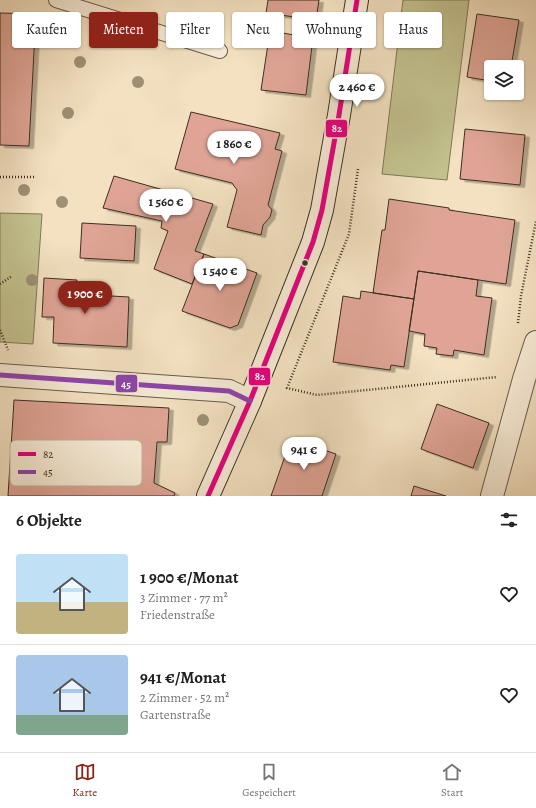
<!DOCTYPE html>
<html lang="de">
<head>
<meta charset="utf-8">
<style>
  body { margin:0; font-family:Alegreya,serif; background:#f6f6f6; color:#202124; height:100vh; display:flex; flex-direction:column; font-size:15px; white-space:nowrap }
  * { box-sizing:border-box; margin:0 }
  p { font-size:13px; color:#757577 }
  .icon { flex:none; width:22px; height:22px; fill:none; stroke:currentColor; stroke-width:2; stroke-linecap:round; stroke-linejoin:round }
  .map { position:relative; height:496px; overflow:hidden }
  .side { display:flex; flex-direction:column; background:#fff; flex:1 }
  .side>* { flex:none }
  .top-card { position:absolute; left:12px; top:12px; width:512px; height:36px; display:flex; gap:8px }
  .controls { position:absolute; left:484px; top:60px; display:grid; gap:8px }
  .controls a { display:grid; place-items:center; width:40px; height:40px; border-radius:4px; background:#fff; box-shadow:0 1px 3px #0004; font-size:20px }
  .price { position:absolute; translate:-50% -34px; padding:0 9px; border-radius:14px; background:#fff; color:#222; font-size:13px; line-height:26px; filter:drop-shadow(0 1px 2px #0008) }
  .price::after { content:''; position:absolute; left:50%; top:24px; width:12px; height:9px; margin-left:-6px; background:inherit; clip-path:polygon(0 0,100% 0,50% 100%) }
  .price.selected { background:#8f2418; color:#fff }
  ul { padding:0; list-style:none }
  li { display:flex; align-items:center; gap:12px; height:100px; padding:0 16px }
  li+li { border-top:1px solid #e0e0e0 }
  li span { display:grid; place-items:center; flex:none; width:112px; height:80px; border-radius:4px; color:#555 }
  li>.icon { margin-inline-start:auto }
  span .icon { width:48px; height:48px; fill:#fffc; stroke-width:1 }
  li b { font-size:17px }
  h2 { display:flex; justify-content:space-between; align-items:center; height:48px; padding:0 16px; font-size:17px }
  .chip { padding:0 14px; border-radius:4px; background:#fff; box-shadow:0 1px 3px #0004; font-size:14px; line-height:36px }
  .chip.selected { background:#8f2418; color:#fff }
  .dock { display:flex; justify-content:space-around; align-items:center; height:56px; border-top:1px solid #e0e0e0; background:#fff; font-size:11px; color:#757577 }
  .dock a { display:grid; justify-items:center; gap:2px }
  .dock .selected { color:#8f2418 }
  .map>svg:first-child { display:block }
  .green { fill:#c2c18e; stroke:#807858 }
  .building { fill:#dfa495; stroke:#3d2f21; filter:url(#shadow) }
  .lines { fill:none; stroke-linecap:round; stroke-linejoin:round }
  .lane-casing { stroke:#6a5c49; stroke-width:16 }
  .street-casing { stroke:#6a5c49; stroke-width:24 }
  .secondary-casing { stroke:#3d2f21; stroke-width:24 }
  .path { stroke:#3d2f21; stroke-width:2.5; stroke-dasharray:1 2; stroke-linecap:butt }
  .lane { stroke:#f7ecd7; stroke-width:14 }
  .street { stroke:#f7ecd7; stroke-width:22 }
  .secondary { stroke:#f7ecd7; stroke-width:22 }
  .bus-1-casing { stroke:#f7ecd7; stroke-width:8 }
  .bus-2-casing { stroke:#f7ecd7; stroke-width:8 }
  .bus-1 { stroke:#e5007d; stroke-width:5 }
  .bus-2 { stroke:#8e44ad; stroke-width:5 }
  .tree { fill:#9e8f75 }
  .bus-dot { fill:#3d2f21; stroke:#f7ecd7; stroke-width:1.5 }
  .key { fill:#f7ecd7; stroke:#bfb3a0; stroke-width:1 }
  .key-label { font-size:11px; fill:#3d2f21 }
  .line-badge { stroke:#f7ecd7; stroke-width:1.5 }
  .badge-label { font-size:11px; text-anchor:middle; font-weight:bold; fill:#fff }
</style>
</head>
<body>
<div class="map">
<svg width="536" height="496" viewBox="0 0 536 496">
  <defs>
    <filter id="shadow"><feDropShadow dx="4.5" dy="2.5" stdDeviation="0" flood-color="#0004"/></filter>
  </defs>
  <rect width="100%" height="100%" fill="#f3e1c1"/>
  <filter id="stains"><feTurbulence type="fractalNoise" baseFrequency=".005" numOctaves="4"/><feColorMatrix values="0 0 0 0 .2 0 0 0 0 .09 0 0 0 0 .02 0 0 0 .5 -.17"/></filter>
  <radialGradient id="worn" r=".72"><stop offset=".6" stop-color="#630" stop-opacity="0"/><stop offset="1" stop-color="#630" stop-opacity=".3"/></radialGradient>
  <path class="green" d="M403,0h66l-22,180 -65,-6z
    M0,213l42,1 -9,130 -33,-2z"/>
  <path class="building" d="M268,0h51l-3,20 -50,-7z
    M0,13l36,1 -7,132 -29,-1z
    M477,14l42,6 -8,47h-20v14l-24,-4z
    M270,31l43,7 -7,57 -45,-5z
    M191,112l89,21 -5,16 7,2 -14,54 4,5 -2,7 -7,8 -2,10 -34,-8 10,-37 -5,-7 -57,-14z
    M465,129l60,6 -5,50 -60,-6z
    M114,176l99,28 -18,47 9,3 -12,30 -38,-15 14,-38 -7,-3 1,-7 -59,-13z
    M389,199l60,9v2l66,10 -9,64 -88,-13 -4,28 -41,-6 9,-63h3z
    M82,223l54,3 -2,35 -54,-3z
    M204,254l53,19 -19,52 -8,3 -48,-17z
    M418,271l60,9 -2,16 16,2 -8,57 -30,-5 -1,6 -17,-2 1,-6 -13,-2 1,-12 -16,-3z
    M44,278l33,2 -1,14 53,3 -2,50 -74,-4 1,-26h-12z
    M361,291l53,8 -10,68 -13,-2 -1,5 -57,-8 10,-66 17,3z
    M14,400l155,8 -2,34h-10l-3,41 21,10 -1,3h-166z
    M437,404l52,19 -16,45 -52,-19z
    M291,439l45,15 -14,42h-51z
    M414,486l32,10h-35z"/>
  <g class="lines">
    <defs>
      <path id="lane" d="M56,0l164,51"/>
      <path id="street" d="M0,375l229,16 21,10
        M492,496l32,-117 12,-37"/>
      <path id="secondary" d="M208,496l42,-95 63,-159 9,-32 17,-95 18,-115"/>
    </defs>
    <use href="#lane" class="lane-casing"/>
    <use href="#street" class="street-casing"/>
    <use href="#secondary" class="secondary-casing"/>
    <path class="path" d="M358,169l-9,65 -62,154 30,7 180,-18
      M0,177h36
      M0,284l12,-8
      M518,323l3,-27 15,-75
      M0,330l8,20"/>
    <use href="#lane" class="lane"/>
    <use href="#street" class="street"/>
    <use href="#secondary" class="secondary"/>
    <defs>
      <path id="bus-1" d="M208,496l42,-95 63,-159 9,-32 17,-95 18,-115"/>
      <path id="bus-2" d="M0,375l229,16 21,10"/>
    </defs>
    <use href="#bus-1" class="bus-1-casing"/>
    <use href="#bus-2" class="bus-2-casing"/>
    <use href="#bus-1" class="bus-1"/>
    <use href="#bus-2" class="bus-2"/>
  </g>
  <g class="tree">
    <circle cx="80" cy="62" r="6"/>
    <circle cx="138" cy="82" r="6"/>
    <circle cx="68" cy="113" r="6"/>
    <circle cx="24" cy="190" r="6"/>
    <circle cx="62" cy="202" r="6"/>
    <circle cx="32" cy="280" r="6"/>
    <circle cx="203" cy="420" r="6"/>
  </g>
  <circle class="bus-dot" cx="305" cy="263" r="3.5"/>
  <rect x="10" y="440" width="132" height="46" rx="6" class="key"/>
  <rect x="18" y="452" width="18" height="4" fill="#e5007d"/>
  <rect x="18" y="470" width="18" height="4" fill="#8e44ad"/>
  <g class="key-label">
    <text x="43" y="458">82</text>
    <text x="43" y="476">45</text>
  </g>
  <g class="line-badge">
    <rect x="325" y="119" width="23" height="19" rx="4" fill="#e5007d"/>
    <rect x="248" y="367" width="23" height="19" rx="4" fill="#e5007d"/>
    <rect x="115" y="374" width="23" height="19" rx="4" fill="#8e44ad"/>
  </g>
  <g class="badge-label">
    <text x="337" y="132">82</text>
    <text x="260" y="380">82</text>
    <text x="126" y="388">45</text>
  </g>
  <rect width="100%" height="100%" filter="url(#stains)"/>
  <rect width="100%" height="100%" fill="url(#worn)"/>
</svg>
<div class="controls">
<a><svg class="icon" aria-label="layers" viewBox="0 0 24 24"><path d="M12 4l9 5-9 5-9-5zM3 14l9 5 9-5"/></svg></a>
</div>
<b class="price" style="left:357px;top:108px">2 460 €</b>
<b class="price" style="left:234px;top:165px">1 860 €</b>
<b class="price" style="left:166px;top:223px">1 560 €</b>
<b class="price" style="left:220px;top:292px">1 540 €</b>
<b class="price selected" style="left:85px;top:315px">1 900 €</b>
<b class="price" style="left:304px;top:471px">941 €</b>
<div class="top-card">
<a class="chip">Kaufen</a>
<a class="chip selected">Mieten</a>
<a class="chip">Filter</a>
<a class="chip">Neu</a>
<a class="chip">Wohnung</a>
<a class="chip">Haus</a>
</div>
</div>
<section class="side">
<h2>6 Objekte<svg class="icon" aria-label="filters" viewBox="0 0 24 24"><path d="M4 7h16M4 17h16"/><circle cx="9" cy="7" r="2"/><circle cx="15" cy="17" r="2"/></svg></h2>
<ul>
<li><span style="background:linear-gradient(#bfe0f5 60%,#c2b280 0)"><svg class="icon" aria-label="home" viewBox="0 0 24 24"><path d="M3 11l9-7 9 7M6 9v11h12V9"/></svg></span><div><b>1 900 €/Monat</b><p>3 Zimmer · 77 m²</p><p>Friedenstraße</p></div><svg class="icon" aria-label="heart" viewBox="0 0 24 24"><path d="M12 20l-8-8c-3-5 5-10 8-4 3-6 11-1 8 4z"/></svg></li>
<li><span style="background:linear-gradient(#a9c7e8 75%,#7fa58c 0)"><svg class="icon" aria-label="home" viewBox="0 0 24 24"><path d="M3 11l9-7 9 7M6 9v11h12V9"/></svg></span><div><b>941 €/Monat</b><p>2 Zimmer · 52 m²</p><p>Gartenstraße</p></div><svg class="icon" aria-label="heart" viewBox="0 0 24 24"><path d="M12 20l-8-8c-3-5 5-10 8-4 3-6 11-1 8 4z"/></svg></li>
</ul>
</section>
<nav class="dock">
<a class="selected"><svg class="icon" aria-label="map" viewBox="0 0 24 24"><path d="M3 6l6-2 6 2 6-2v14l-6 2-6-2-6 2zM9 4v14M15 6v14"/></svg>Karte</a>
<a><svg class="icon" aria-label="saved" viewBox="0 0 24 24"><path d="M7 4h10v16l-5-4-5 4z"/></svg>Gespeichert</a>
<a><svg class="icon" aria-label="home" viewBox="0 0 24 24"><path d="M3 11l9-7 9 7M6 9v11h12V9"/></svg>Start</a>
</nav>
</body>
</html>
